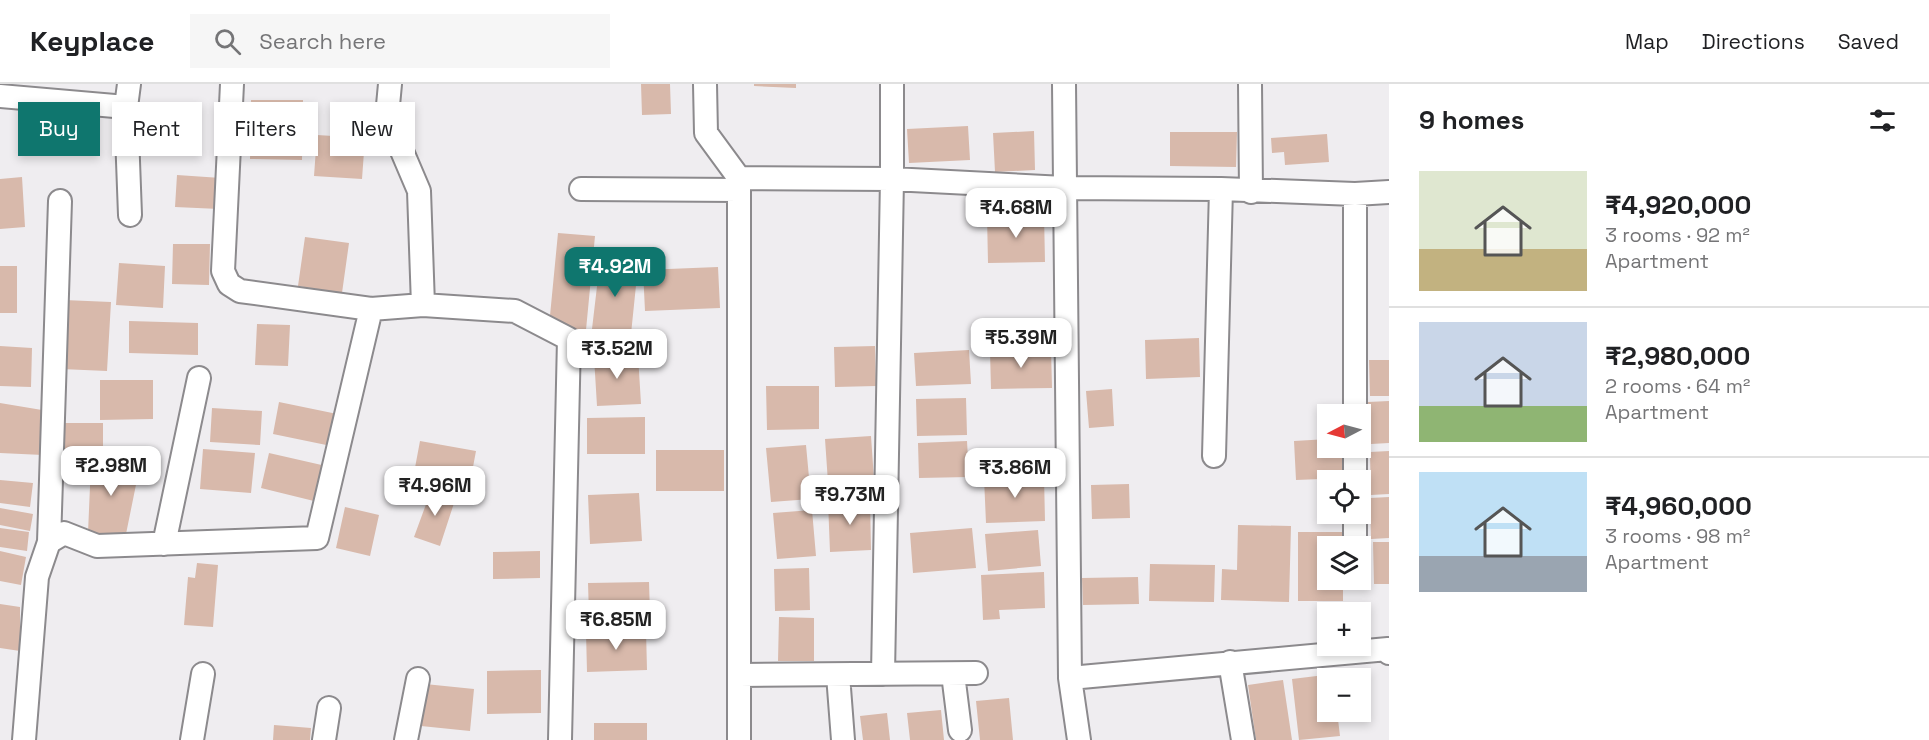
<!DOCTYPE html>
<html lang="en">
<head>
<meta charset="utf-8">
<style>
  body { margin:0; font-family:"Space Grotesk",sans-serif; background:#f6f6f6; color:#202124; height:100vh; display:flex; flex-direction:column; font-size:22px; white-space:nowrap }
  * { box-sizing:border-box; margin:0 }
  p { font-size:20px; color:#757577 }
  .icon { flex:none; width:33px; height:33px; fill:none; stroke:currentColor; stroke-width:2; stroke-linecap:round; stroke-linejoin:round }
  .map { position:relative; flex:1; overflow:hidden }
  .drawer { display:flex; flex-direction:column; background:#fff; width:540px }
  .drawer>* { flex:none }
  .hud { position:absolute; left:18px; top:18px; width:570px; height:54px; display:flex; gap:12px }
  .needle { width:39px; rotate:264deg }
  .controls { position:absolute; left:1317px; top:320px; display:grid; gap:12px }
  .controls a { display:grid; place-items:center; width:54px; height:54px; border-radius:0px; background:#fff; box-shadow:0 3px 9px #0003; font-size:30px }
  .price { position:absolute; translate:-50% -51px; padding:0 14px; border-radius:12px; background:#fff; color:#222; font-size:20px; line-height:39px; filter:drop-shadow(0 2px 3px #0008) }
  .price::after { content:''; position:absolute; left:50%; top:36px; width:18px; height:14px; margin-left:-9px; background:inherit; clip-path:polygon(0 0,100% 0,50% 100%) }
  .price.on { background:#0f766e; color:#fff }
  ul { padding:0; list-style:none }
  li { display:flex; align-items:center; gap:18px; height:150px; padding:0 30px }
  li+li { border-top:2px solid #e0e0e0 }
  li span { display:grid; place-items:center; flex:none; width:168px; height:120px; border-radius:0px; color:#555 }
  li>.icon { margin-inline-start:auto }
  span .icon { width:72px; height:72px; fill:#fffc; stroke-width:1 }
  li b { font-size:26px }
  h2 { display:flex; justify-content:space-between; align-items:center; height:72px; padding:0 30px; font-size:26px }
  .pill { padding:0 21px; border-radius:0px; background:#fff; box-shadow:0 3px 9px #0003; font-size:21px; line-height:54px }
  .pill.on { background:#0f766e; color:#fff }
  header { display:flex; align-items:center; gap:36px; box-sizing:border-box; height:84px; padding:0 30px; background:#fff; border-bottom:2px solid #e0e0e0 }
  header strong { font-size:28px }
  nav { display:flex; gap:33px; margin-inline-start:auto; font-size:21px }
  .search { width:420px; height:54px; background:#f6f6f6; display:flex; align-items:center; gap:15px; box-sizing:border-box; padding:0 21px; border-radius:0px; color:#757577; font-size:22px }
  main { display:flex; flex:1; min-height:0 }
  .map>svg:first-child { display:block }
  .building { fill:#d8b9ab }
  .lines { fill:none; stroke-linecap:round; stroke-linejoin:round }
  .street-casing { stroke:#8c8a8d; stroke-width:26 }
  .street { stroke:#fff; stroke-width:22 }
</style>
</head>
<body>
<header>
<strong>Keyplace</strong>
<div class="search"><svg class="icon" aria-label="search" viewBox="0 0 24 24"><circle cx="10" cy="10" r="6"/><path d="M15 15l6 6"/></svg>Search here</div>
<nav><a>Map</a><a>Directions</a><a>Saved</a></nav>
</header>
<main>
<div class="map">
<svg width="1389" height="656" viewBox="0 0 1389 656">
  <rect width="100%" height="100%" fill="#efedf0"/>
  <path class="building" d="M641,0h29l1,30 -29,1z
    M754,0h42v4l-42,-2z
    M251,16h52l-1,60 -52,-1z
    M968,42l2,34 -61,3 -2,-34z
    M1034,47l1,39 -40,2 -2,-39z
    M1170,48h67l-1,35 -66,-1z
    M1327,50l2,28 -44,3 -1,-13 -12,1 -1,-15z
    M317,51l48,3 -3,41 -48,-3z
    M177,91l44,3 -2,31 -44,-2z
    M22,93l3,50 -25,2v-50z
    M1044,130l1,48 -57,1 -1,-48z
    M558,149l37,3 -9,94 -37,-4z
    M305,153l44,6 -7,50 -44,-7z
    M173,160h37l-1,41 -37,-1z
    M600,177l38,5 -7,68 -39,-5z
    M119,179l46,3 -2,42 -47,-3z
    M0,182h17v47h-17z
    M718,183l2,41 -75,3 -2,-41z
    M64,216l47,2 -4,69 -46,-2z
    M129,237l69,2v32l-69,-2z
    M257,240l33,1 -2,41 -33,-1z
    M1199,254l1,39 -54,2 -1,-39z
    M0,262l32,2 -1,39 -31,-1z
    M875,262l1,40 -41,1 -1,-40z
    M1051,265l1,39 -61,1 -1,-38z
    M969,266l2,34 -55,2 -2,-33z
    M638,271l3,49 -44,2 -3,-49z
    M1369,276h20v36h-19z
    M100,296h53v39l-53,1z
    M766,302h53v43l-52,1z
    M1112,305l2,37 -25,2 -3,-37z
    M966,314l1,37 -50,1 -1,-37z
    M1389,317v42l-18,1 -3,-42z
    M279,318l63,13 -6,32 -63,-13z
    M0,319l42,7 1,45 -43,-2z
    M212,324l50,3 -2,34 -50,-3z
    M645,333v37h-58v-36z
    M61,339h42v36l-42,-1z
    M871,352l4,58 -46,3 -4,-58z
    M1328,355v8h17l1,31 -50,2 -2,-39z
    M420,357l56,10 -6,32 -56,-10z
    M967,357l2,36 -50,1 -1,-35z
    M806,361l5,54 -40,3 -5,-54z
    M203,365l52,4 -4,40 -51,-4z
    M656,366h68v41h-68z
    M1389,367v43l-18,1 -1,-43z
    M269,369l57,13 -8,36 -57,-14z
    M91,379l49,2 -14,69 -38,-1z
    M1044,392l1,45 -59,2 -2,-45z
    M0,396l33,3 -3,24 -30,-4z
    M1129,400l1,34 -38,1 -1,-34z
    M432,404l24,9 -16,49 -26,-9z
    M639,409l3,48 -52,3 -2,-49z
    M1389,413v41l-18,1 -1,-41z
    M870,416l1,50 -41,2 -2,-51z
    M345,423l34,8 -9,41 -34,-8z
    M0,424l33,6 -3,17 -30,-6z
    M812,426l4,46 -39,3 -4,-46z
    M1238,441l53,1 -2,76 -68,-2 1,-31 15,1z
    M0,444l29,4 -2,19 -27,-4z
    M972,444l4,40 -63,5 -3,-40z
    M1038,446l3,36 -53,5 -3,-37z
    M1298,448h45v14h-15v33h15v22h-45z
    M1373,458h16v42h-15z
    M0,467l26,6 -5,28 -21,-4z
    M540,467v27l-47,1v-27z
    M197,479l21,2 -5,62 -29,-2 4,-48 7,1z
    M1150,480l65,1 -1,37 -65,-1z
    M809,484l1,42 -35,1 -1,-42z
    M1044,488l1,36 -46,2 1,9 -17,1 -2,-45z
    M1138,493l1,27 -56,1 -1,-27z
    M649,498l1,32 -61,1 -1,-32z
    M0,520l20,3v44l-20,-3z
    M779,533l35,1v43h-36z
    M646,546l1,40 -60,2 -1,-40z
    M541,586v43l-54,1v-43z
    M1333,590l1,4h-6v33h9l3,25 -41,4 -7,-61z
    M1283,596l9,60h-36l-8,-55z
    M425,600l49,5 -4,42 -49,-5z
    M1009,614l4,42h-33l-4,-39z
    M941,626l3,30h-34l-3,-27z
    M887,629l3,27h-27l-3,-24z
    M594,639h53v17h-53z
    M274,641l37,3 -1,12h-37z"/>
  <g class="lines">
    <defs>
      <path id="street" d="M129,0l-3,23 4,108
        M232,0l-9,187 6,13 11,7 131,18 52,-4 92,6 54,28 -9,401
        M390,0l-3,32 32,75 4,114
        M705,0l1,49 33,45
        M1064,0l6,594 9,62
        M1250,0l1,108
        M0,12l126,11
        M581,105l158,1
        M1355,110v220
        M1355,363v33
        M1214,372l7,-267
        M1355,429v33
        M49,458l11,-341
        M164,460l35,-166
        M1230,578l13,78
        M883,590l9,-495 172,9 157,1 134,5 34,-2
        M953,590l7,56
        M739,591l237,-2
        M838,591l5,65
        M1070,594l318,-29 1,4
        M24,656l13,-163 12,-35 15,-9 33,13 220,-8 54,-229
        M192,656l11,-66
        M324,656l5,-32
        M406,656l12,-61
        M739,656v-562l153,1v-95"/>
    </defs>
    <use href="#street" class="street-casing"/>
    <use href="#street" class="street"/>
  </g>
</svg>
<div class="controls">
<a><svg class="needle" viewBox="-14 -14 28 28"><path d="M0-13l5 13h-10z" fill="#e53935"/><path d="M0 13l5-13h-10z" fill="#757577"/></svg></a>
<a><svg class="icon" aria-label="locate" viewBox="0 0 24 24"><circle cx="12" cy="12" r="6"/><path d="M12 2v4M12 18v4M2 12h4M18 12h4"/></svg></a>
<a><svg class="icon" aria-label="layers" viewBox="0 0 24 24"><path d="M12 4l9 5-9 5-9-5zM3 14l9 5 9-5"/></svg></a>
<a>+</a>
<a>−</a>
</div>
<b class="price" style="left:1016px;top:155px">₹4.68M</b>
<b class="price on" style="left:615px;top:214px">₹4.92M</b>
<b class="price" style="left:1021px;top:285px">₹5.39M</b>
<b class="price" style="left:617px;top:296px">₹3.52M</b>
<b class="price" style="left:111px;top:413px">₹2.98M</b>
<b class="price" style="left:1015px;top:415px">₹3.86M</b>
<b class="price" style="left:435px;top:433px">₹4.96M</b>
<b class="price" style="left:850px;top:442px">₹9.73M</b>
<b class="price" style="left:616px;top:567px">₹6.85M</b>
<div class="hud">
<a class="pill on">Buy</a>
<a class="pill">Rent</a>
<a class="pill">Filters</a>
<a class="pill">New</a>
</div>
</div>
<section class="drawer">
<h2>9 homes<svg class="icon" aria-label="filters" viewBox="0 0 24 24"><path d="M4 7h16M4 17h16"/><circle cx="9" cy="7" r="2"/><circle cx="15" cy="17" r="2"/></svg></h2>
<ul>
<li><span style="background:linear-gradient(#dfe7d0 65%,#c2b280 0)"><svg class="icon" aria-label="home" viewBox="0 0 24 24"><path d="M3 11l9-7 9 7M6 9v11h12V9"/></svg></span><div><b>₹4,920,000</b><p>3 rooms · 92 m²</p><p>Apartment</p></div></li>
<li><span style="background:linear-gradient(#c9d6e8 70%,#8fb573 0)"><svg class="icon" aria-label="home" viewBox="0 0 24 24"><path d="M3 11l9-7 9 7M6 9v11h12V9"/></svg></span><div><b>₹2,980,000</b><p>2 rooms · 64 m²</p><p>Apartment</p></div></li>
<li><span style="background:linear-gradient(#bfe0f5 70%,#9aa5b1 0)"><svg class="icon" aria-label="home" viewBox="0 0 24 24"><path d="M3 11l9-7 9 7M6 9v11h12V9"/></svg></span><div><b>₹4,960,000</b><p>3 rooms · 98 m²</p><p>Apartment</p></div></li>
</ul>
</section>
</main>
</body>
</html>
